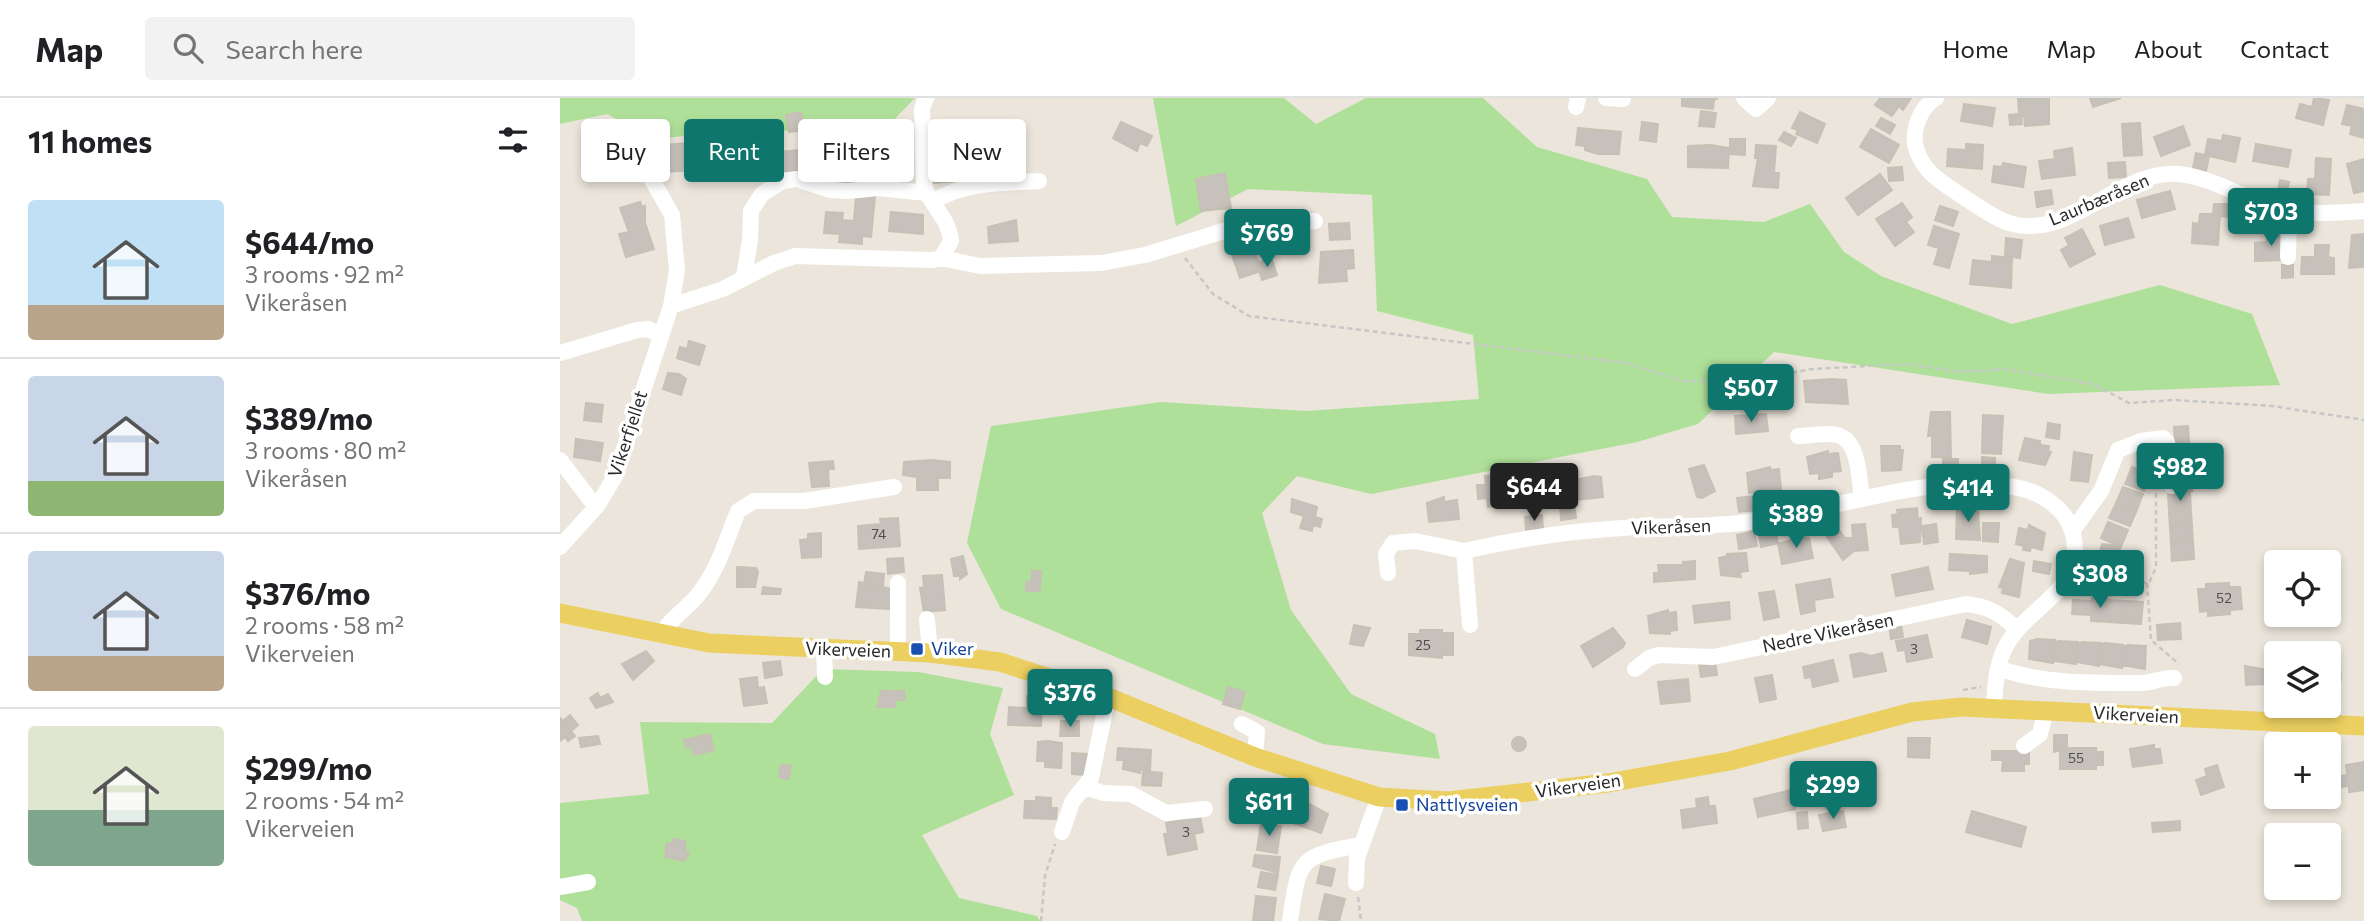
<!DOCTYPE html>
<html lang="en">
<head>
<meta charset="utf-8">
<style>
  body { margin:0; font-family:Commissioner,sans-serif; background:#f2f2f2; color:#202124; height:100vh; display:flex; flex-direction:column; font-size:26px; white-space:nowrap }
  * { box-sizing:border-box; margin:0 }
  p { font-size:23px; color:#757577 }
  .icon { flex:none; width:38px; height:38px; fill:none; stroke:currentColor; stroke-width:2; stroke-linecap:round; stroke-linejoin:round }
  .map { position:relative; flex:1; overflow:hidden }
  .sheet { display:flex; flex-direction:column; background:#fff; width:560px }
  .sheet>* { flex:none }
  .guide { position:absolute; left:21px; top:21px; width:665px; height:63px; display:flex; gap:14px }
  .controls { position:absolute; left:1704px; top:452px; display:grid; gap:14px }
  .controls a { display:grid; place-items:center; width:77px; height:77px; border-radius:7px; background:#fff; box-shadow:0 4px 10px #0003; font-size:35px }
  .price { position:absolute; translate:-50% -60px; padding:0 16px; border-radius:7px; background:#0f766e; color:#fff; font-size:23px; line-height:46px; filter:drop-shadow(0 2px 4px #0008) }
  .price::after { content:''; position:absolute; left:50%; top:42px; width:21px; height:16px; margin-left:-10px; background:inherit; clip-path:polygon(0 0,100% 0,50% 100%) }
  .price.on { background:#222; color:#fff }
  ul { padding:0; list-style:none }
  li { display:flex; align-items:center; gap:21px; height:175px; padding:0 28px }
  li+li { border-top:2px solid #e0e0e0 }
  li span { display:grid; place-items:center; flex:none; width:196px; height:140px; border-radius:7px; color:#555 }
  li>.icon { margin-inline-start:auto }
  span .icon { width:84px; height:84px; fill:#fffc; stroke-width:1 }
  li b { font-size:30px }
  h2 { display:flex; justify-content:space-between; align-items:center; height:84px; padding:0 28px; font-size:30px }
  .tag { padding:0 24px; border-radius:7px; background:#fff; box-shadow:0 4px 10px #0003; font-size:24px; line-height:63px }
  .tag.on { background:#0f766e; color:#fff }
  header { display:flex; align-items:center; gap:42px; box-sizing:border-box; height:98px; padding:0 35px; background:#fff; border-bottom:2px solid #e0e0e0 }
  header strong { font-size:33px }
  nav { display:flex; gap:38px; margin-inline-start:auto; font-size:24px }
  .search { width:490px; height:63px; background:#f2f2f2; display:flex; align-items:center; gap:18px; box-sizing:border-box; padding:0 24px; border-radius:7px; color:#757577; font-size:26px }
  main { display:flex; flex:1; min-height:0 }
  .map>svg:first-child { display:block }
  .green { fill:#afe099 }
  .building { fill:#c6c1bb; stroke:#c6c0b5; stroke-width:2 }
  .lines { fill:none; stroke-linecap:round; stroke-linejoin:round }
  .path { stroke:#c7c7c7; stroke-width:2.5; stroke-dasharray:5 3.5; stroke-linecap:butt }
  .minor { stroke:#fff; stroke-width:16 }
  .major { stroke:#ebcf60; stroke-width:19 }
  .transit-dot { fill:#1a4fb4; stroke:#fff; stroke-width:2.5 }
  .labels { text-anchor:middle; stroke-width:7; stroke-linejoin:round; paint-order:stroke }
  .number-label { font-size:14px; fill:#504f4e }
  .street-label { font-size:18px; fill:#292929; stroke:#fff }
  .transit-label { font-size:18px; fill:#164399; stroke:#fff; text-anchor:start }
</style>
</head>
<body>
<header>
<strong>Map</strong>
<div class="search"><svg class="icon" aria-label="search" viewBox="0 0 24 24"><circle cx="10" cy="10" r="6"/><path d="M15 15l6 6"/></svg>Search here</div>
<nav><a>Home</a><a>Map</a><a>About</a><a>Contact</a></nav>
</header>
<main>
<section class="sheet">
<h2>11 homes<svg class="icon" aria-label="filters" viewBox="0 0 24 24"><path d="M4 7h16M4 17h16"/><circle cx="9" cy="7" r="2"/><circle cx="15" cy="17" r="2"/></svg></h2>
<ul>
<li><span style="background:linear-gradient(#bfe0f5 75%,#b9a48a 0)"><svg class="icon" aria-label="home" viewBox="0 0 24 24"><path d="M3 11l9-7 9 7M6 9v11h12V9"/></svg></span><div><b>$644/mo</b><p>3 rooms · 92 m²</p><p>Vikeråsen</p></div></li>
<li><span style="background:linear-gradient(#c9d6e8 75%,#8fb573 0)"><svg class="icon" aria-label="home" viewBox="0 0 24 24"><path d="M3 11l9-7 9 7M6 9v11h12V9"/></svg></span><div><b>$389/mo</b><p>3 rooms · 80 m²</p><p>Vikeråsen</p></div></li>
<li><span style="background:linear-gradient(#c9d6e8 75%,#b9a48a 0)"><svg class="icon" aria-label="home" viewBox="0 0 24 24"><path d="M3 11l9-7 9 7M6 9v11h12V9"/></svg></span><div><b>$376/mo</b><p>2 rooms · 58 m²</p><p>Vikerveien</p></div></li>
<li><span style="background:linear-gradient(#dfe7d0 60%,#7fa58c 0)"><svg class="icon" aria-label="home" viewBox="0 0 24 24"><path d="M3 11l9-7 9 7M6 9v11h12V9"/></svg></span><div><b>$299/mo</b><p>2 rooms · 54 m²</p><p>Vikerveien</p></div></li>
</ul>
</section>
<div class="map">
<svg width="1804" height="823" viewBox="0 0 1804 823">
  <rect width="100%" height="100%" fill="#ebe5db"/>
  <path class="green" d="M0,0h355l-31,32 -36,-6 -85,9 4,29 -30,4 -15,-36 -67,10 -48,-26 -47,10z
    M593,0h131l32,26 50,-26h117l54,49 110,32 25,38 92,5 46,-18 34,48 37,24 131,48 148,-39 92,29 28,71 -231,9 -275,-42 -76,72 -61,18 -266,52 -74,-18 -35,37 29,97 60,84 84,40 5,25 -117,-15 -322,-135 -34,-66 24,-117 170,-24 145,9 173,-12 -6,-64 -96,-24 -5,-116 -124,-6 -72,37z
    M263,571l95,3 85,16 -13,46 24,61 -92,40 37,63 78,18 3,5h-458l-5,-13 -17,-8v-97l89,-9 -9,-72 132,1z"/>
  <path class="building" d="M1122,0h36l-4,2 -1,9 -31,-3z
    M1320,0h31l-8,12 -4,-4 -7,10 -17,-11z
    M1489,0v26l-24,2 -1,-10 -3,1 1,7 -12,1 -1,-10 10,-1 -1,-15z
    M1530,0h31l-28,9z
    M1754,0l15,2 -6,25 -27,-7 4,-14 12,3z
    M1404,6l31,4 -3,18 -31,-5z
    M1787,7l17,4v29l-14,-4 2,-8 -10,-2z
    M1141,13l15,2 -2,14 -15,-1z
    M241,14l2,9 -6,1 1,9 -9,1 -3,-17z
    M1240,14l25,12 -8,19 -21,-9 2,-4 -6,-2z
    M1321,20l14,7 -5,9 -14,-8z
    M561,24l31,14 -5,10 -7,-3 -3,8 -24,-13z
    M1082,24l16,2 -2,18 -16,-2z
    M1580,25l2,32 -18,1 -2,-32z
    M1623,28l7,19 -29,11 -7,-19z
    M1018,30l43,4 -2,22h-21l-13,-4v-4l-9,-1z
    M1311,31l28,16 -10,18 -29,-16z
    M1224,34l12,6 -5,8 -12,-6z
    M1663,37l17,3 -5,24 -30,-7 3,-16 14,2z
    M1170,41h15v16l-15,-1z
    M167,42l2,27 -75,6 -3,-27z
    M392,46h23v11l-23,1z
    M1406,46l17,1 -1,24 -35,-3 1,-17 18,1z
    M1696,46l35,6 -3,17 -35,-6z
    M1151,47l18,3 -1,20 -40,-1v-21z
    M1196,47l20,1 -2,27h5l-1,15 -25,-2 5,-28h-3z
    M1512,50l3,27 -33,4 -3,-18 16,-2 -1,-8z
    M445,51h14v8l-14,1z
    M239,52l3,22 -30,-1 -2,-18z
    M1636,55l13,3 -3,15 -13,-3z
    M1756,60l15,1 -2,36 -22,-1 1,-15h7z
    M1804,61v32l-10,2 -7,-29z
    M1565,64l1,15 -17,1 -1,-15z
    M393,65l2,18 -21,2 -2,-18z
    M1443,65l23,4 -3,20 -31,-5 2,-16 8,1z
    M306,68l1,18 -27,1 -1,-18z
    M1342,69l1,13 -14,1 -1,-13z
    M665,75l6,35 -30,3 -5,-32z
    M1320,76l12,16 -34,25 -12,-17z
    M1720,82l9,2 -3,14 -9,-2z
    M1491,92l2,14 -16,3 -2,-15z
    M1610,93l5,18 -33,9 -5,-18z
    M296,98l19,1 -4,40 -9,-1v8l-23,-2 1,-8 -16,-1 2,-21 17,1 -1,7 12,1z
    M80,104l2,5 3,-1v17l9,26 -28,8 -7,-23 10,-2 -9,-24z
    M1342,105l10,14 -6,5 8,10 -19,14 -19,-27z
    M1654,106h15l-1,13 -8,-1 -2,29 -26,-2 1,-20 6,1 1,-10h13z
    M1380,108l18,6 -5,14 -18,-6z
    M331,114l32,3v19l-34,-3z
    M1568,120l6,19 -29,8 -5,-19z
    M456,122l2,21 -29,2 -1,-16z
    M1733,122h16v12h-16z
    M789,125l1,16 -20,1 -1,-16z
    M1374,128l25,8 -10,34 -15,-4 5,-16 -11,-3z
    M1522,131l13,25 -25,13 -9,-17 8,-5 -4,-7z
    M1707,135h16l2,27 -30,1v-18l12,-1z
    M1804,136v33l-15,1 3,-33z
    M1446,140l16,2 -2,18 -15,-2z
    M1755,147h14l-1,12 6,1v16h-33l1,-17h13z
    M690,148l9,17 -4,2 3,7 -18,6 -9,-26z
    M793,152l1,18 -8,1 1,12 -28,2 2,-31z
    M1432,158l20,2 -1,30 -41,-4 3,-24 19,2z
    M711,159l6,18 -15,5 -5,-16z
    M1722,167h11v12l-11,1z
    M129,243l16,5 -6,19 -22,-7 3,-11 7,2z
    M108,275l11,1 7,5 -5,16 -18,-6z
    M1272,281l14,1 2,24 -42,-2 -2,-21z
    M26,305l17,2 -2,17 -17,-2z
    M1371,314h19l1,45h-19v-21h-4z
    M1206,316l2,17 -32,3 -1,-18z
    M1423,317l20,1 -2,38 -19,-1z
    M1488,325l12,2 -1,14 -13,-2z
    M1628,328l4,65 -14,1 -4,-65z
    M1465,340l15,3v4l9,1 -1,5 3,1 -6,13 -26,-5z
    M16,341l27,4 -3,18 -26,-4z
    M1321,348h19v4h3l-2,20 -19,1z
    M1603,350l2,17 -27,2 -1,-17z
    M1268,353v3l10,-1 3,18 -9,1v5l-13,2v-6l-9,1 -3,-17z
    M1514,354l18,3 -4,27 -17,-2z
    M1422,359l13,1v10h-13z
    M1383,361h15v14h-15z
    M371,362l19,2v16h-12v12h-21v-13l-14,-2 1,-13z
    M273,363l1,8h-6l1,17 -17,1 -3,-24z
    M1144,367l11,26 -13,7 -5,-1 -8,-28z
    M1210,369v3l9,-1 2,20 -32,4 -2,-20z
    M1572,369l19,8 -7,16 -19,-7z
    M940,377l3,30 -15,2 -1,-9 -9,1 -1,-14h9l-1,-9z
    M1034,378l7,1 2,20 -28,3 -1,-20z
    M990,380l3,29 -20,2 -2,-29z
    M1563,389l20,7 -7,18 -20,-9z
    M1630,395l1,18 -22,1 -1,-18z
    M1195,398l1,14 -17,2 -2,-14z
    M884,399v5l13,-2 2,19 -30,3 -2,-19z
    M732,401l25,8 -2,10 7,2 -2,8 -7,-2 -1,6 -12,-3 4,-12 -13,-4z
    M1014,404l2,16 -15,2 -1,-17z
    M1556,405l20,9 -6,14 -21,-8z
    M1357,410l1,11 3,-1 -1,24 -19,2 -2,-17h-6l-1,-12 6,-1 -1,-4z
    M1397,410l21,1 2,31 -24,-1z
    M1631,413l1,16 -22,1 -1,-16z
    M982,417l1,14 -17,1 -1,-13z
    M338,420l2,28 -41,3 -1,-23 23,-2 -1,-5z
    M1548,424l20,8 -7,17 -20,-9z
    M1423,425h16l-1,19 -15,-1z
    M1305,426l3,26 -14,1 -11,9 -16,-23 11,-8 7,9h8l-1,-13z
    M1376,426l2,18 -14,2 -2,-18z
    M1469,427l16,8 -3,17 -11,-3 -1,4 -7,-1 1,-4 -8,-2 3,-16 9,2z
    M1214,429l4,16 -17,4 -3,-16z
    M1632,429l1,16 -22,1 -1,-16z
    M1194,433l3,15 -18,3 -2,-14z
    M261,435v24l-19,1 -2,-18 8,-1v-5z
    M1240,439l9,1 4,20 -31,6 -4,-20z
    M1633,445l1,16 -22,2 -1,-17z
    M1542,446l18,2v26l-22,-1 -4,-17 5,1z
    M1186,455l2,18 -8,1 1,5 -20,-2 -2,-17 8,-2v-2z
    M1390,456l37,2v16l-17,2v-3l-21,-1z
    M403,458l4,18 -7,5v-3h-6l-3,-17z
    M343,460l1,14 -16,2 -1,-15z
    M1450,461l14,4 -5,34 -17,-4 1,-5 -4,-1z
    M1135,463v18l-41,3v-9h5l-1,-8h25v-3z
    M1474,463l17,3 -2,10 -16,-3z
    M177,469l19,1 2,4 -3,15h-18z
    M1368,469l5,22 -37,7 -4,-21z
    M472,473h9l-1,20h-14v-9h5z
    M306,474l18,2 -1,12 -19,-2z
    M382,477l3,35 -21,2 -4,-24 4,-1 -1,-11z
    M1270,481l3,18 -19,3 1,11 -14,3 -5,-29z
    M299,484l33,7 -2,20 -34,-2z
    M1669,485v4h11l2,22 -12,1v4l-22,2v-5l-8,1 -2,-23h8v-5z
    M203,489l18,2 -1,5h-18z
    M1214,493l5,26 -15,3 -5,-27z
    M1532,500l18,2 -1,22 -18,-1z
    M1513,502l19,1 -1,14 -19,-1z
    M1550,502l16,1 -2,22 -15,-1z
    M1566,503l17,1 -2,22 -17,-1z
    M1169,504l1,17 -35,4 -2,-17z
    M1108,512v3l8,-1 1,18 -7,1v3l-20,-1 -2,-17z
    M1407,522l24,7 -4,17 -25,-7z
    M1620,525l1,16 -23,1 -1,-15z
    M1341,526l2,13 -12,2 -2,-13z
    M794,527l16,3 -7,18 -13,-2z
    M1053,530l12,15 -2,4 -30,20 -12,-21z
    M860,532h22v3h11v22h-11v3l-33,-3v-21h11z
    M1367,537l5,22 -25,5 -2,-12 -7,1 -2,-10z
    M1477,541l18,1 -2,23 -24,-4 1,-18z
    M1499,543l19,1 -2,22 -22,-3 1,-19z
    M1522,544l19,1 -2,23 -22,-4 1,-18z
    M1545,545l18,2 -1,23 -23,-4 2,-19z
    M1706,546l16,1v8h-5v10l-12,-1z
    M1568,547l18,1 -1,23 -23,-4 1,-18z
    M86,553l8,10 -21,19 -11,-16z
    M1301,555l10,3 11,-3 4,18 -32,6 -4,-22z
    M1273,562l5,21 -25,6 -2,-10 -6,1 -2,-11z
    M220,563l2,14 -17,3 -2,-15z
    M1155,563l2,14 -16,2 -2,-13z
    M1780,565l1,17h-12v-16z
    M1685,568l18,3 1,15 -18,1z
    M1212,577l4,24 -16,3 -5,-24z
    M197,579l1,11 6,-1 3,16 -23,3 -4,-27z
    M1128,581l2,22 -29,3 -3,-22z
    M668,589l17,5 -5,17 -17,-5z
    M321,593h23l1,9h-10v7h-18z
    M38,595l2,5 8,-4 5,8 -17,6 -6,-10z
    M467,598l15,1 -1,29 -33,-1 1,-18 18,1z
    M10,617l8,10 -7,6 4,5 -7,5 -3,-4 -5,4v-23l3,3z
    M501,623h18v15h-19z
    M150,636l4,16 -20,5 -2,-8 -6,1 -2,-8z
    M1494,637h13v13l-13,4z
    M38,638l2,8 -19,3 -2,-9z
    M952 646a7 7 0 1 1 14 0a7 7 0 1 1-14 0Z
    M1348,640h22l-1,20 -21,-1z
    M488,643l14,2 -1,25 -16,-1v-6h-8l1,-19z
    M1594,647v4h6l2,14 -29,4 -3,-18z
    M558,650l33,2 -1,21 -10,-1v3l-17,-4 1,-9h-7z
    M1500,650h36v4h7v13h-7v4h-36z
    M1432,653h32l5,2v11h-5v7h-22l1,-11h-11z
    M512,655l15,1 -3,21 -12,-1z
    M1804,664v28l-15,2v-6l-8,1 -1,-11 7,-1 -1,-10z
    M221,667l10,1 -2,13 -10,-2z
    M1657,667l7,22 -23,8 -5,-15 11,-4 -2,-7z
    M583,673l19,2 -1,13 -19,-1z
    M1231,692l4,19 -37,8 -4,-18z
    M476,699l15,1v10h6l-1,11 -32,-1 1,-17h11z
    M1148,699l1,9h6l2,17 -34,5 -2,-18 16,-2 -1,-9z
    M740,706l8,3 1,-3 19,10 -7,19 -28,-10z
    M1283,713l3,16 -23,4 -4,-16z
    M1412,713l54,16 -5,20 -55,-15z
    M1247,714l1,16 -10,1 -1,-16z
    M640,718l3,16 -9,2 3,15 -29,6 -4,-21h4l-2,-11z
    M1620,723v9l-27,2 -1,-9z
    M701,725l20,3 -4,27 -20,-3z
    M113,741l12,2 1,12h3l-5,8 -19,-4 2,-14 6,1z
    M695,757l25,2 -2,16 -25,-7z
    M761,768l14,3 -4,17 -14,-3z
    M701,774l17,3 -3,15 -17,-3z
    M765,796l20,5 -6,22 -20,-2z
    M696,798l20,2 -3,23h-20z"/>
  <g class="lines">
    <path class="path" d="M625,160l28,36 36,22 378,47 56,18 60,1 69,-13 97,-5 50,8 46,-3 88,15 36,19 45,-3 98,6 92,14
      M1522,483l57,4 11,-4 6,-14v-79
      M1587,485l4,57 28,24
      M1403,592l18,-3
      M798,799l3,24
      M481,823l4,-45 10,-32"/>
    <path class="minor" d="M1046,0l17,1
      M1184,0l12,11 12,-11
      M1376,0c-15,9 -23,29 -21,46 5,25 24,37 44,50 16,10 32,23 50,29 61,19 109,-54 170,-49 31,3 61,22 90,32 32,10 62,7 95,5
      M1016,9l2,-9
      M374,103c31,-19 70,-18 105,-20
      M1728,159l1,-46
      M381,160l39,8 121,-3 44,-8 95,-29 75,-5
      M184,179l6,-37 1,-29 11,-17 21,-13 13,-2 34,11 18,1 30,-3 48,5
      M111,208l52,-17 51,-26 21,-7 138,4 8,-2 10,-17c-3,-26 -22,-36 -27,-56l-2,-76 4,-11
      M0,255l77,-23 12,-1 11,7
      M1238,338c12,0 28,-4 39,-1 23,5 22,46 25,64
      M0,362l36,47
      M1513,432l28,-39 17,-41 23,-9 22,-3 4,4 5,44
      M0,449l38,-42 17,-29 56,-170 6,-36 -5,-55 -25,-44 -10,-38
      M904,453c56,-13 116,-21 173,-24 38,-1 74,0 111,-5 89,-12 176,-49 266,-35 25,4 53,21 59,47 14,58 -49,72 -69,116 -8,17 -9,38 -10,57
      M828,475l-2,-19 7,-11 22,-2 49,10 6,74
      M338,485v68
      M367,521l3,34
      M101,537c9,-17 25,-25 37,-40 20,-25 28,-54 40,-84l16,-10h50l90,-14
      M264,550l1,29
      M1438,570c43,16 99,15 144,15 11,0 19,-6 32,-5
      M1075,571l14,-11 10,-3 54,2 253,-53c22,2 36,10 51,26
      M682,626l15,8 -2,25
      M1464,648l16,-12 6,-24
      M525,689l18,6 28,1 35,19 39,-4
      M502,734l10,-30 19,-24 17,-81
      M796,785l1,-25 22,-61
      M0,789l28,-5
      M730,823c9,-62 8,-65 71,-76"/>
    <path class="major" d="M0,515l149,30 221,10 70,9 108,35 147,60 124,40 69,4 160,-18 122,-22 182,-49 50,-5 402,19"/>
  </g>
  <g class="transit-dot">
    <rect x="350" y="544" width="14" height="14" rx="3.5"/>
    <rect x="835" y="700" width="14" height="14" rx="3.5"/>
  </g>
  <g class="labels">
    <g class="number-label">
      <text x="319" y="441">74</text>
      <text x="1664" y="505">52</text>
      <text x="863" y="552">25</text>
      <text x="1354" y="556">3</text>
      <text x="1516" y="665">55</text>
      <text x="626" y="739">3</text>
    </g>
    <g class="street-label">
      <text transform="translate(1539 102) rotate(-23)" y="6">Laurbæråsen</text>
      <text transform="translate(68 336) rotate(-72)" y="6">Vikerfjellet</text>
      <text transform="translate(1111 429) rotate(-2)" y="6">Vikeråsen</text>
      <text transform="translate(1268 535) rotate(-12)" y="6">Nedre Vikeråsen</text>
      <text transform="translate(288 552) rotate(2)" y="6">Vikerveien</text>
      <text transform="translate(1576 617) rotate(3)" y="6">Vikerveien</text>
      <text transform="translate(1018 688) rotate(-8)" y="6">Vikerveien</text>
    </g>
    <g class="transit-label">
      <text x="371" y="557">Viker</text>
      <text x="856" y="713">Nattlysveien</text>
    </g>
  </g>
</svg>
<div class="controls">
<a><svg class="icon" aria-label="locate" viewBox="0 0 24 24"><circle cx="12" cy="12" r="6"/><path d="M12 2v4M12 18v4M2 12h4M18 12h4"/></svg></a>
<a><svg class="icon" aria-label="layers" viewBox="0 0 24 24"><path d="M12 4l9 5-9 5-9-5zM3 14l9 5 9-5"/></svg></a>
<a>+</a>
<a>−</a>
</div>
<b class="price" style="left:1711px;top:150px">$703</b>
<b class="price" style="left:707px;top:171px">$769</b>
<b class="price" style="left:1191px;top:326px">$507</b>
<b class="price" style="left:1620px;top:405px">$982</b>
<b class="price on" style="left:974px;top:425px">$644</b>
<b class="price" style="left:1408px;top:426px">$414</b>
<b class="price" style="left:1236px;top:452px">$389</b>
<b class="price" style="left:1540px;top:512px">$308</b>
<b class="price" style="left:510px;top:631px">$376</b>
<b class="price" style="left:1273px;top:723px">$299</b>
<b class="price" style="left:709px;top:740px">$611</b>
<div class="guide">
<a class="tag">Buy</a>
<a class="tag on">Rent</a>
<a class="tag">Filters</a>
<a class="tag">New</a>
</div>
</div>
</main>
</body>
</html>
